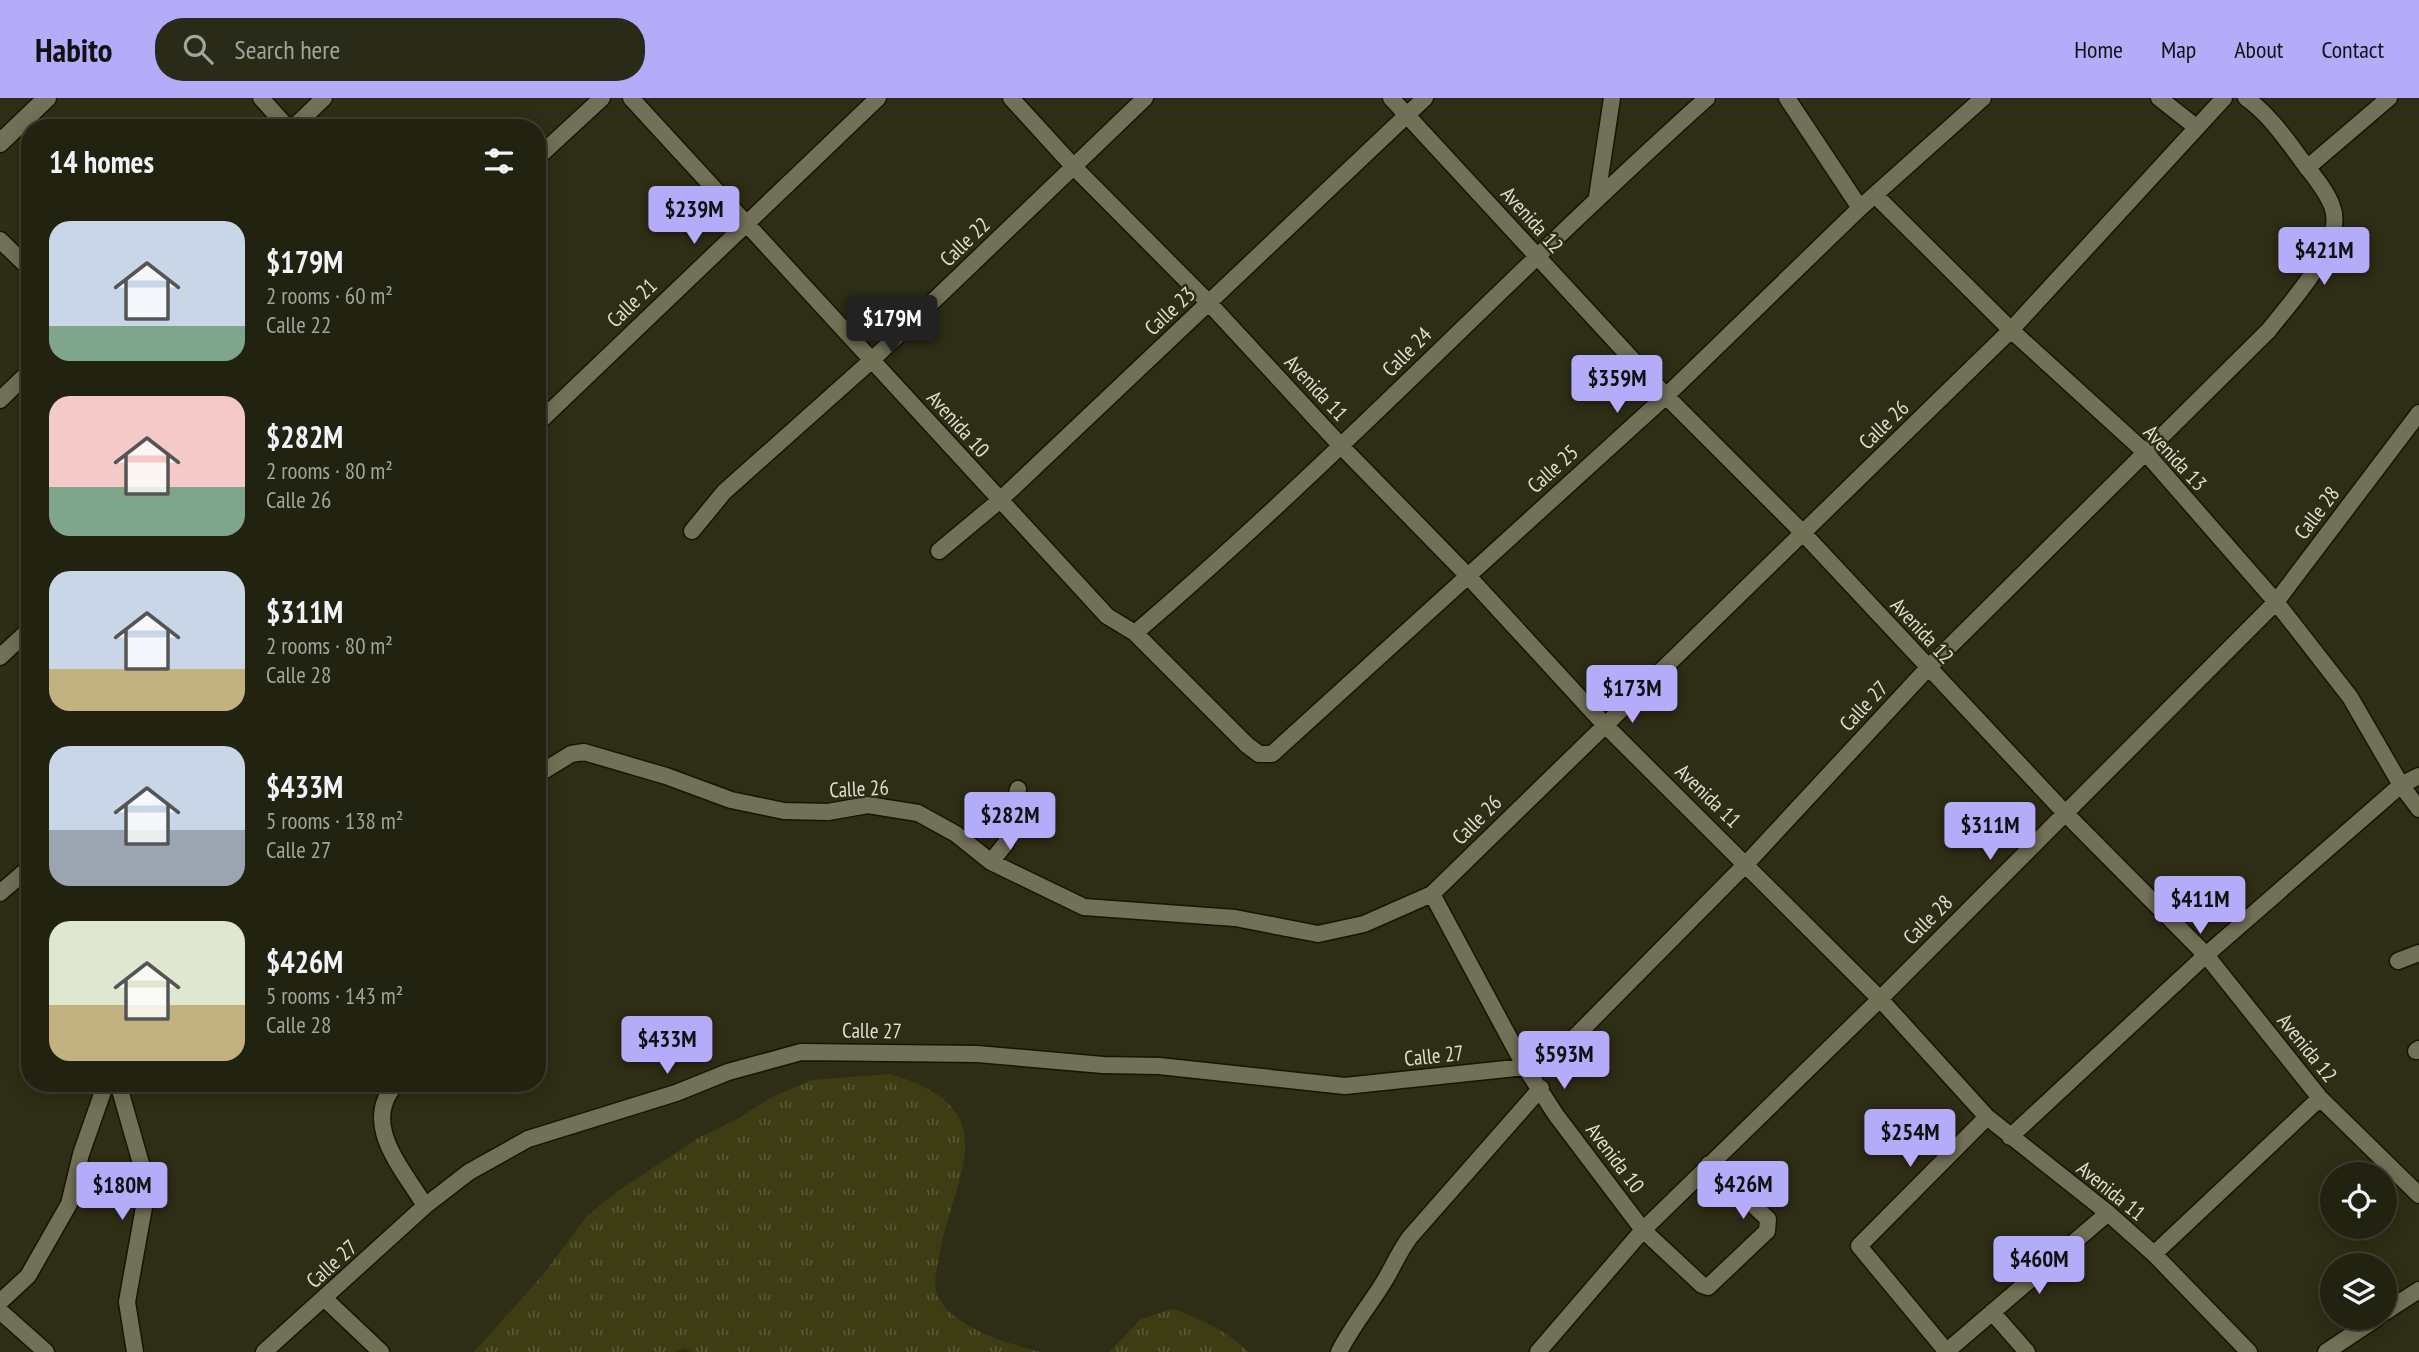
<!DOCTYPE html>
<html lang="en">
<head>
<meta charset="utf-8">
<style>
  body { margin:0; font-family:"PT Sans Narrow",sans-serif; background:#2a2a19; color:#f1f3f6; height:100vh; display:flex; flex-direction:column; font-size:26px; white-space:nowrap }
  * { box-sizing:border-box; margin:0 }
  p { font-size:23px; color:#a2a49f }
  .icon { flex:none; width:38px; height:38px; fill:none; stroke:currentColor; stroke-width:2; stroke-linecap:round; stroke-linejoin:round }
  .map { position:relative; flex:1; overflow:hidden }
  .drawer { position:absolute; left:21px; top:21px; width:525px; height:973px; display:flex; flex-direction:column; background:#222210; border-radius:28px; box-shadow:0 4px 18px #0003,0 0 0 2px #3f3f30 }
  .drawer>* { flex:none }
  .fabs { position:absolute; left:2320px; top:1064px; display:grid; gap:14px }
  .fabs a { display:grid; place-items:center; width:77px; height:77px; border-radius:50%; background:#222210; box-shadow:0 4px 18px #0003,0 0 0 2px #3f3f30; font-size:35px }
  .price { position:absolute; translate:-50% -60px; padding:0 16px; border-radius:7px; background:#b4acf9; color:#111; font-size:23px; line-height:46px; filter:drop-shadow(0 2px 4px #0008) }
  .price::after { content:''; position:absolute; left:50%; top:42px; width:21px; height:16px; margin-left:-10px; background:inherit; clip-path:polygon(0 0,100% 0,50% 100%) }
  .price.current { background:#222; color:#fff }
  ul { padding:0; list-style:none }
  li { display:flex; align-items:center; gap:21px; height:175px; padding:0 28px }
  li span { display:grid; place-items:center; flex:none; width:196px; height:140px; border-radius:21px; color:#555 }
  li>.icon { margin-inline-start:auto }
  span .icon { width:84px; height:84px; fill:#fffc; stroke-width:1 }
  li b { font-size:30px }
  h2 { display:flex; justify-content:space-between; align-items:center; height:84px; padding:0 28px; font-size:30px }
  header { display:flex; align-items:center; gap:42px; box-sizing:border-box; height:98px; padding:0 35px; background:#b4acf9; color:#111 }
  header strong { font-size:33px }
  nav { display:flex; gap:38px; margin-inline-start:auto; font-size:24px }
  .search { width:490px; height:63px; background:#2a2a19; display:flex; align-items:center; gap:18px; box-sizing:border-box; padding:0 24px; border-radius:28px; color:#a2a49f; font-size:26px }
  .map>svg:first-child { display:block }
  .grass { fill:url(#grass-tufts) }
  .lines { fill:none; stroke-linecap:round; stroke-linejoin:round }
  .street-casing { stroke:#161601; stroke-width:19 }
  .secondary-casing { stroke:#161601; stroke-width:21 }
  .street { stroke:#717157; stroke-width:16 }
  .secondary { stroke:#717157; stroke-width:18 }
  .labels { text-anchor:middle; stroke-width:5; stroke-linejoin:round; paint-order:stroke }
  .street-label { font-size:21px; fill:#dfdfd1; stroke:#2e2e16 }
</style>
</head>
<body>
<header>
<strong>Habito</strong>
<div class="search"><svg class="icon" aria-label="search" viewBox="0 0 24 24"><circle cx="10" cy="10" r="6"/><path d="M15 15l6 6"/></svg>Search here</div>
<nav><a>Home</a><a>Map</a><a>About</a><a>Contact</a></nav>
</header>
<div class="map">
<svg width="2419" height="1254" viewBox="0 0 2419 1254">
  <defs>
    <pattern id="grass-tufts" width="24" height="20" patternUnits="userSpaceOnUse" patternTransform="scale(1.75)"><rect width="24" height="20" fill="#3d3c13"/><path d="M3 7l-1-3M5 7V3M7 7l1-3M15 17l-1-3M17 17v-4M19 17l1-3" fill="none" stroke="#595834"/></pattern>
  </defs>
  <rect width="100%" height="100%" fill="#2e2e16"/>
  <path class="grass" d="M890,976c120,36 64,98 49,183 -3,14 -7,29 0,42 18,30 70,45 102,53h-350l-6,-4 -9,4h-202l68,-76 45,-60 31,-25 82,-54 36,-17 36,-23 40,-17z
    M1173,1211c28,10 54,22 75,43h-139l32,-33z"/>
  <g class="lines">
    <defs>
      <path id="street" d="M261,0l27,30
        M631,0l476,518 28,17 112,112 12,9h13l394,-358 194,-188 123,-110
        M1011,0l62,68 136,137 132,143 126,129 137,149 276,275 107,118 121,96 46,41 95,98
        M1391,0l275,298 137,137 262,280 141,142 114,143 99,97
        M1787,0l73,110
        M2159,0l37,29
        M293,30l31,-30
        M537,60l65,-60
        M2307,70l82,-70
        M1876,98l135,134 135,123 130,149 74,95 51,88 18,24
        M1597,99l15,-99
        M0,142l30,29
        M0,302l30,-29
        M537,326l341,-326
        M692,433l32,-39 148,-132 273,-262
        M939,453l60,-50 426,-403
        M1135,535c199,-170 378,-361 572,-535
        M0,559l30,-28
        M537,677l34,-21 13,-2 82,24 65,24 53,11 44,1 40,-7 50,8 38,21 35,28 93,45 151,11 83,16 46,-10 68,-30 579,-564 213,-232
        M991,764l15,-19 12,-54
        M0,795l30,-26
        M1432,796l93,173 31,48 87,115 59,55 6,2 59,-56 1,-12 -59,-55
        M2398,863l21,-8
        M2416,953l3,-2
        M118,985l24,84 2,40 -17,95 8,50
        M397,985c-39,40 8,88 28,123
        M2010,1039l196,-182 195,-170 18,-9
        M2154,1156l166,-156
        M325,1201l56,53
        M0,1204l28,-26 41,-72 12,-50 25,-71
        M0,1213l46,41
        M1992,1214l35,40
        M2385,1214l34,-22
        M1947,1253l161,-138
        M264,1254l161,-146 44,-34 59,-33 148,-46 52,-21 73,-20 176,2 126,11 56,1 186,20 180,-19 33,-13 189,-191 180,-194 342,-339c22,-29 78,-87 63,-124 -6,-16 -19,-31 -29,-44 -17,-23 -34,-48 -57,-64
        M1339,1254c13,-26 31,-47 46,-72 9,-15 14,-28 25,-43l131,-149
        M1538,1254l105,-122 237,-231 396,-397 143,-189
        M1947,1254l-88,-106 128,-129
        M2326,1254l51,-34"/>
      <path id="secondary" d="M0,45l47,-45"/>
    </defs>
    <use href="#street" class="street-casing"/>
    <use href="#secondary" class="secondary-casing"/>
    <use href="#street" class="street"/>
    <use href="#secondary" class="secondary"/>
  </g>
  <g class="labels">
    <g class="street-label">
      <text transform="translate(1532 122) rotate(48)" y="7">Avenida 12</text>
      <text transform="translate(965 144) rotate(-44)" y="7">Calle 22</text>
      <text transform="translate(632 205) rotate(-44)" y="7">Calle 21</text>
      <text transform="translate(1170 213) rotate(-43)" y="7">Calle 23</text>
      <text transform="translate(1407 254) rotate(-45)" y="7">Calle 24</text>
      <text transform="translate(1316 290) rotate(47)" y="7">Avenida 11</text>
      <text transform="translate(958 326) rotate(48)" y="7">Avenida 10</text>
      <text transform="translate(1884 327) rotate(-44)" y="7">Calle 26</text>
      <text transform="translate(2175 360) rotate(47)" y="7">Avenida 13</text>
      <text transform="translate(1553 371) rotate(-42)" y="7">Calle 25</text>
      <text transform="translate(2317 415) rotate(-53)" y="7">Calle 28</text>
      <text transform="translate(1922 533) rotate(47)" y="7">Avenida 12</text>
      <text transform="translate(1864 608) rotate(-47)" y="7">Calle 27</text>
      <text transform="translate(859 691) rotate(-3)" y="7">Calle 26</text>
      <text transform="translate(1708 698) rotate(44)" y="7">Avenida 11</text>
      <text transform="translate(1477 722) rotate(-45)" y="7">Calle 26</text>
      <text transform="translate(1928 822) rotate(-45)" y="7">Calle 28</text>
      <text transform="translate(872 933) rotate(1)" y="7">Calle 27</text>
      <text transform="translate(2307 950) rotate(51)" y="7">Avenida 12</text>
      <text transform="translate(1434 958) rotate(-6)" y="7">Calle 27</text>
      <text transform="translate(1615 1060) rotate(53)" y="7">Avenida 10</text>
      <text transform="translate(2111 1093) rotate(39)" y="7">Avenida 11</text>
      <text transform="translate(332 1166) rotate(-42)" y="7">Calle 27</text>
    </g>
  </g>
</svg>
<div class="fabs">
<a><svg class="icon" aria-label="locate" viewBox="0 0 24 24"><circle cx="12" cy="12" r="6"/><path d="M12 2v4M12 18v4M2 12h4M18 12h4"/></svg></a>
<a><svg class="icon" aria-label="layers" viewBox="0 0 24 24"><path d="M12 4l9 5-9 5-9-5zM3 14l9 5 9-5"/></svg></a>
</div>
<b class="price" style="left:694px;top:148px">$239M</b>
<b class="price" style="left:2324px;top:189px">$421M</b>
<b class="price current" style="left:892px;top:257px">$179M</b>
<b class="price" style="left:1617px;top:317px">$359M</b>
<b class="price" style="left:1632px;top:627px">$173M</b>
<b class="price" style="left:1010px;top:754px">$282M</b>
<b class="price" style="left:1990px;top:764px">$311M</b>
<b class="price" style="left:2200px;top:838px">$411M</b>
<b class="price" style="left:667px;top:978px">$433M</b>
<b class="price" style="left:1564px;top:993px">$593M</b>
<b class="price" style="left:1910px;top:1071px">$254M</b>
<b class="price" style="left:1743px;top:1123px">$426M</b>
<b class="price" style="left:122px;top:1124px">$180M</b>
<b class="price" style="left:2039px;top:1198px">$460M</b>
<section class="drawer">
<h2>14 homes<svg class="icon" aria-label="filters" viewBox="0 0 24 24"><path d="M4 7h16M4 17h16"/><circle cx="9" cy="7" r="2"/><circle cx="15" cy="17" r="2"/></svg></h2>
<ul>
<li><span style="background:linear-gradient(#c9d6e8 75%,#7fa58c 0)"><svg class="icon" aria-label="home" viewBox="0 0 24 24"><path d="M3 11l9-7 9 7M6 9v11h12V9"/></svg></span><div><b>$179M</b><p>2 rooms · 60 m²</p><p>Calle 22</p></div></li>
<li><span style="background:linear-gradient(#f6c9c9 65%,#7fa58c 0)"><svg class="icon" aria-label="home" viewBox="0 0 24 24"><path d="M3 11l9-7 9 7M6 9v11h12V9"/></svg></span><div><b>$282M</b><p>2 rooms · 80 m²</p><p>Calle 26</p></div></li>
<li><span style="background:linear-gradient(#c9d6e8 70%,#c2b280 0)"><svg class="icon" aria-label="home" viewBox="0 0 24 24"><path d="M3 11l9-7 9 7M6 9v11h12V9"/></svg></span><div><b>$311M</b><p>2 rooms · 80 m²</p><p>Calle 28</p></div></li>
<li><span style="background:linear-gradient(#c9d6e8 60%,#9aa5b1 0)"><svg class="icon" aria-label="home" viewBox="0 0 24 24"><path d="M3 11l9-7 9 7M6 9v11h12V9"/></svg></span><div><b>$433M</b><p>5 rooms · 138 m²</p><p>Calle 27</p></div></li>
<li><span style="background:linear-gradient(#dfe7d0 60%,#c2b280 0)"><svg class="icon" aria-label="home" viewBox="0 0 24 24"><path d="M3 11l9-7 9 7M6 9v11h12V9"/></svg></span><div><b>$426M</b><p>5 rooms · 143 m²</p><p>Calle 28</p></div></li>
</ul>
</section>
</div>
</body>
</html>
